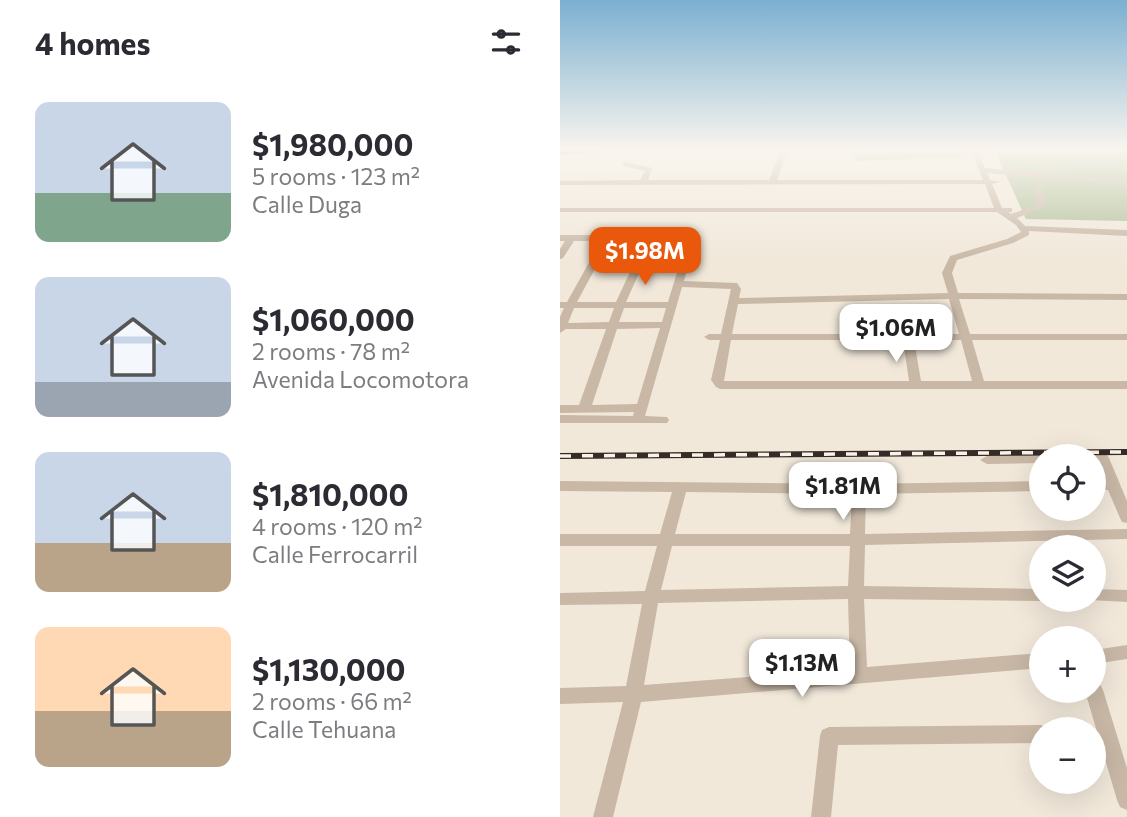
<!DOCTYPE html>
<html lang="en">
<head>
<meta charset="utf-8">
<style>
  body { margin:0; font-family:Commissioner,sans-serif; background:#f7f7f7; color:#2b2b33; height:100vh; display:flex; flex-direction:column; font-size:26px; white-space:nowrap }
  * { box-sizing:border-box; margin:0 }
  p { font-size:23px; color:#7c7c81 }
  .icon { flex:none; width:38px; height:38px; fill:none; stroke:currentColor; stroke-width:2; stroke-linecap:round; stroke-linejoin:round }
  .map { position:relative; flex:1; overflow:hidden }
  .drawer { display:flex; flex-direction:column; background:#fff; width:560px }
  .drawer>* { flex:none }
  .fabs { position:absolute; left:469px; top:444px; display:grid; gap:14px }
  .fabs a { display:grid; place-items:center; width:77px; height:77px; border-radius:50%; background:#fff; box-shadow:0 7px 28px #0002; font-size:35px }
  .price { position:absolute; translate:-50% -60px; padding:0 16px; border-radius:14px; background:#fff; color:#222; font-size:23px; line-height:46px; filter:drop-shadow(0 2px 4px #0008) }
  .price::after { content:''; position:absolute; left:50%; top:42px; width:21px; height:16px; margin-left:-10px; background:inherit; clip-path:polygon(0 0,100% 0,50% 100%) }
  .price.current { background:#ea580c; color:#fff }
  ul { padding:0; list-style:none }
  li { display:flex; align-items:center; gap:21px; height:175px; padding:0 35px }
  li span { display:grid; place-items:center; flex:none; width:196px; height:140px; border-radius:14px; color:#555 }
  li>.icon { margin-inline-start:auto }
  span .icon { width:84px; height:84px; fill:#fffc; stroke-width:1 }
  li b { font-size:30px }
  h2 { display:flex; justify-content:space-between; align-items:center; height:84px; padding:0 35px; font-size:30px }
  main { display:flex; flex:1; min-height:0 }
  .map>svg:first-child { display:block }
  .green { fill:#b1c09a }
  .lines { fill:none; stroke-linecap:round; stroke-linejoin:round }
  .street { fill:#c9b8a6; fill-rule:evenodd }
  .primary { fill:#776458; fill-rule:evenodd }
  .rail-casing { stroke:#352c27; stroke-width:6 }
  .rail { stroke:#f9f2e6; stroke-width:3.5; stroke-dasharray:11; stroke-linecap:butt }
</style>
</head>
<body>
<main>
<section class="drawer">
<h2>4 homes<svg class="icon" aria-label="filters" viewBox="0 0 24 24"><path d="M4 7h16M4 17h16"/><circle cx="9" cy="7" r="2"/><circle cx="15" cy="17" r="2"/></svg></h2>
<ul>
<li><span style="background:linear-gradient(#c9d6e8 65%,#7fa58c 0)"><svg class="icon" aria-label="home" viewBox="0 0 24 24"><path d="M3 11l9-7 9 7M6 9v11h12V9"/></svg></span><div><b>$1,980,000</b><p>5 rooms · 123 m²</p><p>Calle Duga</p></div></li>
<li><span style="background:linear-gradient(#c9d6e8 75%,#9aa5b1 0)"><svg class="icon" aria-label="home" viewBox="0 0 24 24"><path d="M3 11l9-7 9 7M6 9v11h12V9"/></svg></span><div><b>$1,060,000</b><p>2 rooms · 78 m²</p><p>Avenida Locomotora</p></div></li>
<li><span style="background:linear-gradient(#c9d6e8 65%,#b9a48a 0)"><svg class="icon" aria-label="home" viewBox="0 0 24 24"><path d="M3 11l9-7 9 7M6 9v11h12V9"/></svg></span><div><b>$1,810,000</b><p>4 rooms · 120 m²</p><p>Calle Ferrocarril</p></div></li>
<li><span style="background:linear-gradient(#ffd9b3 60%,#b9a48a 0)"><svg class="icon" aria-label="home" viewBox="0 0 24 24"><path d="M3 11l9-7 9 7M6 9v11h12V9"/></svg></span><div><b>$1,130,000</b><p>2 rooms · 66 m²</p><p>Calle Tehuana</p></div></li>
</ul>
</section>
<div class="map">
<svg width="567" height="817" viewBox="0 0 567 817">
  <rect width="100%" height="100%" fill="#f1e8da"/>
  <path class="green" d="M292,149h105l5,8 -105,4z
    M434,149h133v72l-101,-2z"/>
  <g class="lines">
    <path class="street" d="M221,149h24l-18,3 -10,28h206l-13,-31h7l8,19 142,13v4l-140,-12 3,7 10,2 -8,2 10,24h10v4h-4l3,2 26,-9 -2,-17 7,-2 3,20 -28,12 8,8 102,4v6l-98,-5v4l-16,8 -56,17 -5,13 6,20 169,1v6l-168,-1 11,35h157v6h-155l12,41h143v8h-407l-4,-2 -5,-7 9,-40h-11l-5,-3 5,-3h12l10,-45 -49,-2 -37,129 22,1 2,3 -2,3h-107v-8l73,1 1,-4 -74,1v-8h19l27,-76h-40l-6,4v-16l4,-9h-4v-6h7l34,-61h-27l-11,17 -3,1v-10l5,-8h-5v-6h90l44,3 1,2 -11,41 53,2 4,6 -2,9 209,-5 -6,-20 8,-17 57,-17 14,-7 -5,-7 -19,-13h-437v-4h434l-9,-24 -425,1v-4l80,-1 5,-9 -22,-5v-4h3l26,6 -4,12h121zM50,241l34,1 -28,60h-39zM93,242l33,1 -18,59h-42zM389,299l10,35h-227l6,-30zM14,308h40l-5,14 -41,1zM64,308h42l-4,14h-43zM100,328l-23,76 -45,1 25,-76zM171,340h172l6,41h-185zM354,340h47l11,41h-51z
      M506,149h12l14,4 -4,2z
      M534,454l13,1 2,3 18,43v22l-5,-1 -2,-4 -12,-28h-14v-10h10l-7,-18h-3v-5h-6z
      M481,455l5,2h-5v6l-54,1 -7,-4 7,-4z
      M0,481l299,3 182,-3v10l-175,3 -1,40 262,-5v10l-262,6 -1,41 177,3v11h4l-4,1 -177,-2 3,68 174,-14v15l-400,34 -28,115h-20l30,-115 -63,2v-16l66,-2 16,-82 -82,1v-12l85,-2 12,-45h-97v-12h100l12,-42 -112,-1zM126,492l166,2 -2,40h-175zM112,546h178l-2,40 -187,4zM288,599l2,70 -206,16 14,-82z
      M534,589l33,1v12l-37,-2h4z
      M567,645v14l-33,5v-14z
      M534,682l6,2 3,6 24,78v42l-7,-3 -3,-7 -32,-109h9z
      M481,725l8,5h-8v13l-203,2 -7,72h-20l9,-81 2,-6 7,-3z"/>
    <path class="primary" d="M0,149h44l-5,3 -39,3z"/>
    <defs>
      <path id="rail" d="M0,456l567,-4"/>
    </defs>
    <use href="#rail" class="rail-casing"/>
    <use href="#rail" class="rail"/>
  </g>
  <linearGradient id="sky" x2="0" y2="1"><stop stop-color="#7bb0d1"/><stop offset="0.57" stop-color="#f9f5ee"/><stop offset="1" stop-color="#f9f5ee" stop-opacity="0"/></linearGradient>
  <rect width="567" height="263" fill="url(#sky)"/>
</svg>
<div class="fabs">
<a><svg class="icon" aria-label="locate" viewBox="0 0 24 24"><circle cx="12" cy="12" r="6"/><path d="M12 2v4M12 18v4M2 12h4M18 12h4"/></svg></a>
<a><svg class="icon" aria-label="layers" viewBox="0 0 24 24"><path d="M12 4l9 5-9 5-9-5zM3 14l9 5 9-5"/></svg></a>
<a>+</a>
<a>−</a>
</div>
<b class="price current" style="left:85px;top:287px">$1.98M</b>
<b class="price" style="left:336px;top:364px">$1.06M</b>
<b class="price" style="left:283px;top:522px">$1.81M</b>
<b class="price" style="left:242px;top:699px">$1.13M</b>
</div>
</main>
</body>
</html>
